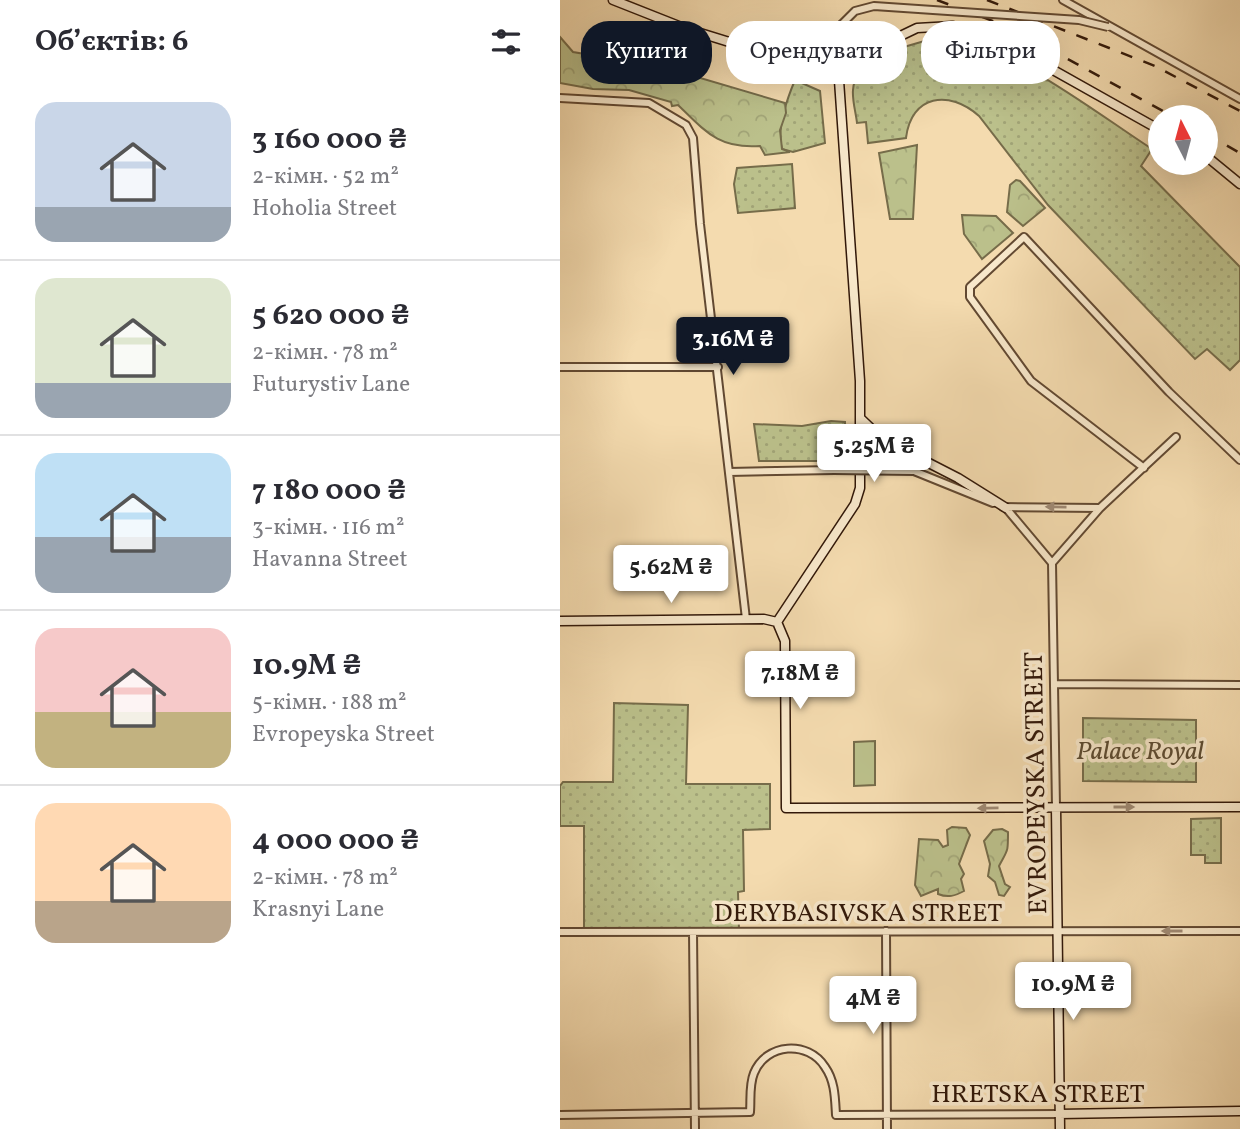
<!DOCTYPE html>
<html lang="uk">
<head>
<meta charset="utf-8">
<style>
  body { margin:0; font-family:Vollkorn,serif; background:#f7f7f7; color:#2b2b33; height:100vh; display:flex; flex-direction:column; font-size:26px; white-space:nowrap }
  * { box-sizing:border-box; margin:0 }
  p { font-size:23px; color:#7c7c81 }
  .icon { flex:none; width:38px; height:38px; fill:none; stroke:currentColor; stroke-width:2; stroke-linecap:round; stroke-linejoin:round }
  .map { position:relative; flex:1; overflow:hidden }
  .side { display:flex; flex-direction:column; background:#fff; width:560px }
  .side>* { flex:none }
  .hud { position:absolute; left:21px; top:21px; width:553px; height:63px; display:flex; gap:14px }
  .needle { width:46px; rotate:354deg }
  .fabs { position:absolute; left:588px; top:105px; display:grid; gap:14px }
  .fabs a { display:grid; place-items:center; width:70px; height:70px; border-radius:50%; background:#fff; box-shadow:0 7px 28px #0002; font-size:35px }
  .price { position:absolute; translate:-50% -60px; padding:0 16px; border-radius:7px; background:#fff; color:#222; font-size:23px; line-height:46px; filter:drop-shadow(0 2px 4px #0008) }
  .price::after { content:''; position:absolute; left:50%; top:42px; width:21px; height:16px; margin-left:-10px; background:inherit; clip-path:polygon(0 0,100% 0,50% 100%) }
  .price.on { background:#111827; color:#fff }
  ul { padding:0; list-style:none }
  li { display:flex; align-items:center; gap:21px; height:175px; padding:0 35px }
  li+li { border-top:2px solid #e1e1e2 }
  li span { display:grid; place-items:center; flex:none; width:196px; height:140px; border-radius:21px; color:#555 }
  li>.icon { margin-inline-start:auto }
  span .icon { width:84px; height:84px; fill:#fffc; stroke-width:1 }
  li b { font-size:30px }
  h2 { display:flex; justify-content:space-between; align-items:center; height:84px; padding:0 35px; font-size:30px }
  .tag { padding:0 24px; border-radius:28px; background:#fff; box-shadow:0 7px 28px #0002; font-size:24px; line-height:63px }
  .tag.on { background:#111827; color:#fff }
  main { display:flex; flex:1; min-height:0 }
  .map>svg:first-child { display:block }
  .grass { fill:url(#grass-dots); stroke:#766c4a; stroke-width:2 }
  .forest { fill:url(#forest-crowns); stroke:#766c4a; stroke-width:2 }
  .garden { fill:#bbc08b; stroke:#766c4a; stroke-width:2 }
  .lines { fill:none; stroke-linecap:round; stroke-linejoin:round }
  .street-casing { stroke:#624932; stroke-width:10 }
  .secondary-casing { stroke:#321809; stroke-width:11 }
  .street { stroke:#f8e8cb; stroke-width:6 }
  .secondary { stroke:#f8e8cb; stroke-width:8 }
  .rail { stroke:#321809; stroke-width:2.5; stroke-dasharray:12 12; stroke-linecap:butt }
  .street-bridge-casing { stroke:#624932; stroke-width:10; stroke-linecap:butt }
  .street-bridge { stroke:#f8e8cb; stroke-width:6 }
  .oneway { fill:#9f8a74 }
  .labels { text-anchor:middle; stroke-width:7; stroke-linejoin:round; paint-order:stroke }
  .park-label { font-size:26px; font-style:italic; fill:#5b4a30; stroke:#f8e8cb }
  .street-label { font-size:26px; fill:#321809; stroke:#f8e8cb }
</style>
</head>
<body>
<main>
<section class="side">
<h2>Об’єктів: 6<svg class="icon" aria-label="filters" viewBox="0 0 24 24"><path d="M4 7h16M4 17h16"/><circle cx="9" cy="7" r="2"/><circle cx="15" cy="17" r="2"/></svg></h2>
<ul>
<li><span style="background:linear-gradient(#c9d6e8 75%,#9aa5b1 0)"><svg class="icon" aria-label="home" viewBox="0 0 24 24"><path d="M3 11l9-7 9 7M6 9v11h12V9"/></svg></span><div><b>3 160 000 ₴</b><p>2-кімн. · 52 m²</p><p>Hoholia Street</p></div></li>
<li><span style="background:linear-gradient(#dfe7d0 75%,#9aa5b1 0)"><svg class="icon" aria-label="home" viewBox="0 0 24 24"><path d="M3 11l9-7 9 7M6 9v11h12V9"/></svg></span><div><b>5 620 000 ₴</b><p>2-кімн. · 78 m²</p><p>Futurystiv Lane</p></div></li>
<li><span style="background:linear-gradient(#bfe0f5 60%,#9aa5b1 0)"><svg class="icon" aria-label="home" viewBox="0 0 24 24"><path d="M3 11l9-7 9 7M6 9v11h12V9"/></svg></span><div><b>7 180 000 ₴</b><p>3-кімн. · 116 m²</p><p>Havanna Street</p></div></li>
<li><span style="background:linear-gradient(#f6c9c9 60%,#c2b280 0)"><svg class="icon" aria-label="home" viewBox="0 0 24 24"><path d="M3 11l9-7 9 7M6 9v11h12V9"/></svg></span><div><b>10.9M ₴</b><p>5-кімн. · 188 m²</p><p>Evropeyska Street</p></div></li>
<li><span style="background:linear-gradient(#ffd9b3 70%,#b9a48a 0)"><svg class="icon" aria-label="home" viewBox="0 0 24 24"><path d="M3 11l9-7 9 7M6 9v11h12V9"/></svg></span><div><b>4 000 000 ₴</b><p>2-кімн. · 78 m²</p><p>Krasnyi Lane</p></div></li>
</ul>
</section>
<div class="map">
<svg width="680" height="1129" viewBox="0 0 680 1129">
  <defs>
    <pattern id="grass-dots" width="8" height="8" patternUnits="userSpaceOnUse" patternTransform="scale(1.75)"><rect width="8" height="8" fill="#bbc08b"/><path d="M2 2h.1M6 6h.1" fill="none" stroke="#a1a477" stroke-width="1.8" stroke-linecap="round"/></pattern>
    <pattern id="forest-crowns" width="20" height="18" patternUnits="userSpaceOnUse" patternTransform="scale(1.75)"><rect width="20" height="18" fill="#bbc08b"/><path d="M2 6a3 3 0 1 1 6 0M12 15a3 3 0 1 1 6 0" fill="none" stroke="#a1a477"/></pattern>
  </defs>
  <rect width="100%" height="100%" fill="#f4dbaf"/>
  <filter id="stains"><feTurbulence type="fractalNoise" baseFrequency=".00286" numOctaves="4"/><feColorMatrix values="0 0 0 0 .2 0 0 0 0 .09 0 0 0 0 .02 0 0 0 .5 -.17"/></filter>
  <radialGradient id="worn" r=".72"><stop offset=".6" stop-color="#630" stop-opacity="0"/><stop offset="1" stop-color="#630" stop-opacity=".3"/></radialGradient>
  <path class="grass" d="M389,37c66,12 146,75 203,112l-11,17 99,101v93l-10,10 -23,-21 -12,10 -147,-154 -69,-89c-30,-27 -68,-21 -73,22l-38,5 -2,-21 -9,1c-1,-10 -5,-23 -4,-33 1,-32 71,-52 96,-53z
    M235,80l25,11 5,52 -32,9 -11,-3c-6,-21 5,-50 13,-69z
    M232,164l3,44 -57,5 -4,-29 3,-16z
    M271,421l14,1 1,39h-87l-5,-37 48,2z
    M54,703l74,2 -2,79h84v45l-27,1 1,61 -6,1 1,38 -155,-1v-103h-24v-40l3,-4h50z
    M523,718l113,2v62l-113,-1z
    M661,818v45h-16v-8h-14v-36z"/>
  <path class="forest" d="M0,37l13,15 90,15 122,36 1,10 -6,17 2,19 8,3 -25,3 -5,-9c-41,3 -54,-14 -82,-41l-6,1 -1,-4 -42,-12 -36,-1 -33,-6z
    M357,145l-4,74h-23l-11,-66z
    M456,180l4,1 25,27 -22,18 -16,-14 3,-27z
    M402,215l34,1 17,17 -31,26 -18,-25z
    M392,827l14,1 4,7 -11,29 5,10 -3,5 3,12c-9,5 -16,7 -26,3v-5l-17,7 -6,-11 4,-46 19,1 5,7 5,-2 -1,-15z
    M442,829l6,3c0,21 0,17 -9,34l6,18 5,3 -6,9 -5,-1 -4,-13 -7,-6 2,-12 -6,-23 9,-11z"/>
  <path class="garden" d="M315,741v44l-21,1v-44z"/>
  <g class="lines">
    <defs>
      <path id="street" d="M503,0l177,99
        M278,66l-2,-27 5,-14
        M0,98l89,5 37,22 7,13 7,86 46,395
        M0,367h158
        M584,468l-113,-87 -61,-84v-10l54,-50 145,155 71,68
        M354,471l79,32
        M169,472l105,-2
        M443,507l97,1 -48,55
        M446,508l46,55
        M540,508l76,-71
        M492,563l4,244
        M495,684l185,1
        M326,931l1,198
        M0,932l680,-1
        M133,932l2,197
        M0,1115l190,-3c1,-13 -1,-27 4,-39 12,-30 54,-33 71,-6 10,14 10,31 11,48l223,-1"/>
      <path id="secondary" d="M53,0l71,28 129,40 25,-2 79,-38 35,-2 37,8 171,96
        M646,156l34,28
        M301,419l21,20 76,39 48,30
        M0,621l204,-2 13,3
        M217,622l8,19 1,167 454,-1
        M217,622l78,-118 5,-16v-107l-22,-315
        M496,807l4,322
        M499,1114l181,-3"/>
    </defs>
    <use href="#street" class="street-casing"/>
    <use href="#secondary" class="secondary-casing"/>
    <use href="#street" class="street"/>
    <use href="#secondary" class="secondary"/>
    <path class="rail" d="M377,0l72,27 165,90
      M427,0l168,66 85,45
      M646,134l34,19"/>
    <defs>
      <path id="street-bridge" d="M281,25l14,-14 19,-5 205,14 29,7
        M274,470l80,1"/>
    </defs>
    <use href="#street-bridge" class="street-bridge-casing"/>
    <use href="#street-bridge" class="street-bridge"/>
  </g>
  <defs><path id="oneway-solid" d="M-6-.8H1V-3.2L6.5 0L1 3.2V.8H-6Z" transform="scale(1.75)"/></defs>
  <g class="oneway">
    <use href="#oneway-solid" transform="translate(496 507) rotate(-179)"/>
    <use href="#oneway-solid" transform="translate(564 807)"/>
    <use href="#oneway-solid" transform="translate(428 808) rotate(179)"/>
    <use href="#oneway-solid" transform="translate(612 931) rotate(-180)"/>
  </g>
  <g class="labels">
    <g class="park-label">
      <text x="580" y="759">Palace Royal</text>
    </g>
    <g class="street-label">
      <text transform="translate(475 783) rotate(-91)" y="9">EVROPEYSKA STREET</text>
      <text x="298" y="921">DERYBASIVSKA STREET</text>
      <text x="478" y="1102">HRETSKA STREET</text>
    </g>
  </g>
  <rect width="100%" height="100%" filter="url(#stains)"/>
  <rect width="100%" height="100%" fill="url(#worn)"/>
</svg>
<div class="fabs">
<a><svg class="needle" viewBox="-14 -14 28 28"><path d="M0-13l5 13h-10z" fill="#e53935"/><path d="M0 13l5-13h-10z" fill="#7c7c81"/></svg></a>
</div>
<b class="price on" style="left:173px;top:377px">3.16M ₴</b>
<b class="price" style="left:314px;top:484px">5.25M ₴</b>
<b class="price" style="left:111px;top:605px">5.62M ₴</b>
<b class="price" style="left:240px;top:711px">7.18M ₴</b>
<b class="price" style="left:513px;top:1022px">10.9M ₴</b>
<b class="price" style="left:313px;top:1036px">4M ₴</b>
<div class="hud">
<a class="tag on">Купити</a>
<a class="tag">Орендувати</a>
<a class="tag">Фільтри</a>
</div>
</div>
</main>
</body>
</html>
